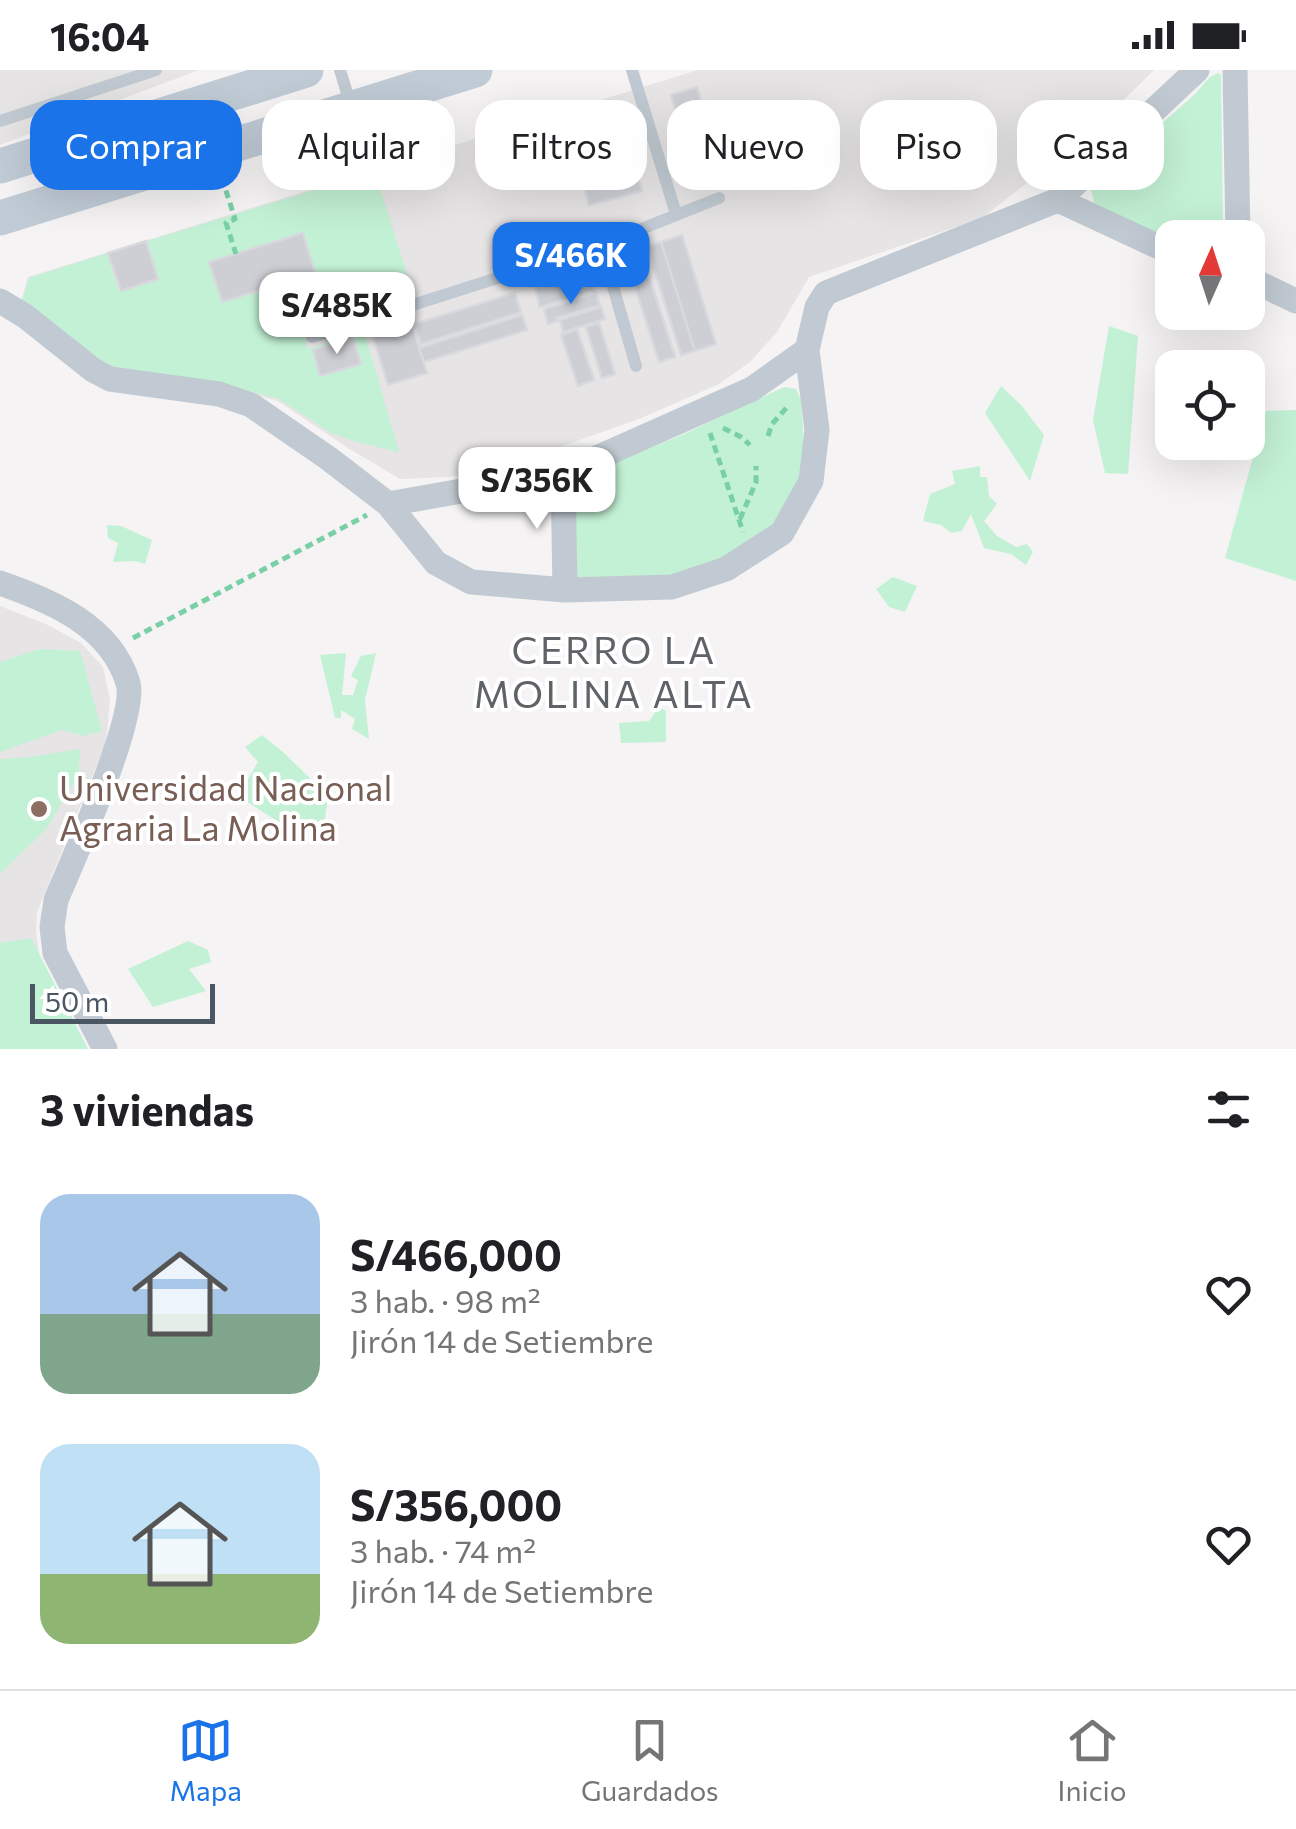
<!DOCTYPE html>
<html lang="es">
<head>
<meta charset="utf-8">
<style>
  body { margin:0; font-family:Commissioner,sans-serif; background:#f2f2f2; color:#202124; height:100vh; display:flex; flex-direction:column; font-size:38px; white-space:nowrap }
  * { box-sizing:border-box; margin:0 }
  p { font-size:32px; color:#757577 }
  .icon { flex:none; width:55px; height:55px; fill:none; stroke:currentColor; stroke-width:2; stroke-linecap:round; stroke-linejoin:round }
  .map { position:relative; height:979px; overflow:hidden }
  .details { display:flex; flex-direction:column; background:#fff; flex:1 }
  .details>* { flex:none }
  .top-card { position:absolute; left:30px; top:30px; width:1238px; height:90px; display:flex; gap:20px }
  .needle { width:65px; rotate:3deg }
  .fabs { position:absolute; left:1155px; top:150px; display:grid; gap:20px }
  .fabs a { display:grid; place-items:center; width:110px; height:110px; border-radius:20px; background:#fff; box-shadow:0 10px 40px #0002; font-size:50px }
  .scale { position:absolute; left:30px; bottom:25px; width:185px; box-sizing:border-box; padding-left:10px; border:5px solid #4a5661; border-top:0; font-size:28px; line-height:35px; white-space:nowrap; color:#4a5661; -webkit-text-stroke:8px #fff; paint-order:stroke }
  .price { position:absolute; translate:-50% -85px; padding:0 22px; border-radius:20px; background:#fff; color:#222; font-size:32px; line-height:65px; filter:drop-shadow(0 2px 5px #0008) }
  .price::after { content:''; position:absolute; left:50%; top:60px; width:30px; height:22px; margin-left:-15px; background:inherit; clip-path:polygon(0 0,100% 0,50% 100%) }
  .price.selected { background:#1a73e8; color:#fff }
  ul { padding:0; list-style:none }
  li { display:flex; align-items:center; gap:30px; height:250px; padding:0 40px }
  li span { display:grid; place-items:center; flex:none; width:280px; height:200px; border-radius:30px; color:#555 }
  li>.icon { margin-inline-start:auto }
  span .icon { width:120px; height:120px; fill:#fffc; stroke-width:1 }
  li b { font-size:42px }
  h2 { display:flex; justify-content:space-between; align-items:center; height:120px; padding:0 40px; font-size:42px }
  .tag { padding:0 35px; border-radius:30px; background:#fff; box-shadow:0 10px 40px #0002; font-size:35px; line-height:90px }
  .tag.selected { background:#1a73e8; color:#fff }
  .status { display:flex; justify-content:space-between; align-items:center; height:70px; padding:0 50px; background:#fff; direction:ltr }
  .status svg { height:28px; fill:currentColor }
  .dock { display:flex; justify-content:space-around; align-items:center; height:140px; border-top:2px solid #e0e0e0; background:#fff; font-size:28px; color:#757577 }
  .dock a { display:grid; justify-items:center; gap:5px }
  .dock .selected { color:#1a73e8 }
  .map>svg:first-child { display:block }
  .education { fill:#e6e4e5 }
  .green { fill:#c3f1d5 }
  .building { fill:#cdcfd5; stroke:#d7d9de; stroke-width:2.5 }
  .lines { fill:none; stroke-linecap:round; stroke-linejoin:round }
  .path { stroke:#7ad0a6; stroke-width:5; stroke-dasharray:8 5; stroke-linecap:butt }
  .lane { stroke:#c1cad2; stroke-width:12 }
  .street { stroke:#c1cad2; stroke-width:25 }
  .secondary { stroke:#c1cbd6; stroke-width:35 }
  .education-dot { fill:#8d6e63; stroke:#fff; stroke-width:4 }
  .labels { text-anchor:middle; stroke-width:8; stroke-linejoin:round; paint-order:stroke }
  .education-label { font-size:35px; fill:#785e54; stroke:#fff; text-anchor:start }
  .neighbourhood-label { font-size:38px; letter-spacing:2.5px; fill:#5f6368; stroke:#fff }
</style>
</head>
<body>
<div class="status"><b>16:04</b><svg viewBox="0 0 49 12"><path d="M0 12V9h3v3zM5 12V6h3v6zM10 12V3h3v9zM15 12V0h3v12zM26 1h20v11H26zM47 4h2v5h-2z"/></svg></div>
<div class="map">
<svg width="1296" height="979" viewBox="0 0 1296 979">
  <rect width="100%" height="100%" fill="#f5f3f3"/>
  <path class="education" d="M0,0h199l-199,75z
    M698,0h456l-68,67 -104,81 -173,59 -32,55 -27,30 -31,22 -80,35 -134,47 -56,11 -49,2 -52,-31 -70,-47 -55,-15 -203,-81 8,-28z
    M0,536l48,19 33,18 22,24 7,33 -4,43 -69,169 -1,21 4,25 -40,91z"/>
  <path class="green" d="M1218,3l3,2 2,149 -4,13 -47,1v9l-77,-41 -4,-16 2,-6 101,-89 16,-18z
    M375,102l38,121 -111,35 6,21 56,-18 35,121 -42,-10 -26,-9 -52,-34 -56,-14 -115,-16 -87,-64 8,-27 78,-25 12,39 39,-12 -11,-39z
    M1109,256l29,10 -10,138 -23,-1 -12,-53z
    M1001,316l21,20 22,29 -14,46 -45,-68z
    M784,317l12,2 5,11 5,69 -30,62 -92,45 -107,2 -3,-99 108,-44z
    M1296,340v171l-71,-23 41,-147z
    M980,396v11h7l2,19 8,8 -13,17 13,15 19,11 11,-3 6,8 -7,13 -15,-11 -27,-6 -13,-34 -9,17 -11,2 -10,-8 -18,-4 7,-27 25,-10 -3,-13z
    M107,455l14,1 31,14 -7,24 -10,-3 -22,1 5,-19 -10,-5z
    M893,507l24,9 -12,26 -16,-5 -13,-18z
    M39,579l41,2 22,80 -18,5 -22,-6 -62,22v-90z
    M346,583l-4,42h11l5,-15 -7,-4 10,-20 15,-3 -11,47 4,39 -17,-10 3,-10 -14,-9v8h-6l-15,-63z
    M659,637l7,4v31l-45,1 -2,-20 30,-2z
    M262,665l21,17 45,44 -4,30 -36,2 -50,-32 20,-34 -13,-15z
    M80,679l-1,24 -32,55 -47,46v-115l31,-2z
    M31,868l57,111h-88v-106z
    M188,871l20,9 3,12 -22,7 17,22 -53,16 -25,-38z"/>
  <path class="building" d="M697,17l20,67 -15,4 -4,-14 -11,3 -16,-52z
    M619,43l23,78 -53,14 -20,-70 31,-9 -2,-6z
    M303,163l12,40 -93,29 -13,-40z
    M682,165l34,109 -21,7 -34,-109z
    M146,171l12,38 -37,12 -13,-38z
    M661,172l34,109 -14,4 -34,-109z
    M640,178l35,109 -16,5 -35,-110z
    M588,202l7,19 -55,16 -5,-19z
    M515,223l6,19 -100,32 -7,-20z
    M596,223l4,12 -44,13 1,3 -9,3 -4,-15z
    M601,237l4,12 -42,13 -3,-12z
    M522,245l5,15 -103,32 -5,-14z
    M410,248l17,55 -39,12 -17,-55z
    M599,253l16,51 -13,4 -16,-51z
    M577,259l17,51 -16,6 -17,-51z
    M353,268l8,26 -41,12 -7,-26z"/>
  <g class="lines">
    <path class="path" d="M222,108l13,41 -9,4 10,31
      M723,358l18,9 9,8
      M710,363l33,99
      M768,366l4,-12 16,-18
      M740,449l16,-37v-16
      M133,568l234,-123"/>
    <path class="lane" d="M340,0l11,36
      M632,0l44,144
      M0,51l156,-51
      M601,175l35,121
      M312,267l289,-92 118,-47"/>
    <path class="street" d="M1235,0l3,168
      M1058,130l114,53
      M1248,208l48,23
      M0,231l25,15 68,54 17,9 109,15 32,11 77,53 60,46 48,59 35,19 94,8 107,-3 54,-18 56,-36 29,-52 6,-51 -10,-80 10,-43 9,-14 232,-93 139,-130
      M563,403l2,117
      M388,434l175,-31 189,-84 55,-39
      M0,513c52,18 111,43 128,100 10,33 -56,179 -72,217l-4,27 3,26 50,96"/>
    <path class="secondary" d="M0,96l306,-96
      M0,148l475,-148"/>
  </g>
  <circle class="education-dot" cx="39" cy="739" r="10"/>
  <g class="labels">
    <g class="education-label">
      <text x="59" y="731">Universidad Nacional<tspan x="59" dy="40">Agraria La Molina</tspan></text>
    </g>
    <g class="neighbourhood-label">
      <text x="614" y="594">CERRO LA<tspan x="614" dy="44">MOLINA ALTA</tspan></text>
    </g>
  </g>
</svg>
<div class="fabs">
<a><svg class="needle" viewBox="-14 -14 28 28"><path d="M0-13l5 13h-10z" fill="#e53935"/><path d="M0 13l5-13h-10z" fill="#757577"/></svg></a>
<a><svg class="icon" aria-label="locate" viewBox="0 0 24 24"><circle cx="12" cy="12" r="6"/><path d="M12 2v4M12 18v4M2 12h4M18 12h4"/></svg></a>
</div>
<div class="scale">50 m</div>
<b class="price selected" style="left:571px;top:237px">S/466K</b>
<b class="price" style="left:337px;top:287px">S/485K</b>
<b class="price" style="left:537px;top:462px">S/356K</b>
<div class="top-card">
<a class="tag selected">Comprar</a>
<a class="tag">Alquilar</a>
<a class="tag">Filtros</a>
<a class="tag">Nuevo</a>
<a class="tag">Piso</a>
<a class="tag">Casa</a>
</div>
</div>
<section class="details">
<h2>3 viviendas<svg class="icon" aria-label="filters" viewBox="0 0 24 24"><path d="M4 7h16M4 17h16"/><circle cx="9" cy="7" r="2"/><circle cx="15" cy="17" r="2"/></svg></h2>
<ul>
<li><span style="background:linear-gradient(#a9c7e8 60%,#7fa58c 0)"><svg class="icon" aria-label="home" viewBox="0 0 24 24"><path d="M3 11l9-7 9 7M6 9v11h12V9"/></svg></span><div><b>S/466,000</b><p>3 hab. · 98 m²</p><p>Jirón 14 de Setiembre</p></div><svg class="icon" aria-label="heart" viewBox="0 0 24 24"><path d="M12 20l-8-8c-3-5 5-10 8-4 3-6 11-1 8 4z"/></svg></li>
<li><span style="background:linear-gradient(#bfe0f5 65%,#8fb573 0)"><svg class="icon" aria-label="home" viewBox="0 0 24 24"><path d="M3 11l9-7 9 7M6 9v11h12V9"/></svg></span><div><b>S/356,000</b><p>3 hab. · 74 m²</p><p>Jirón 14 de Setiembre</p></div><svg class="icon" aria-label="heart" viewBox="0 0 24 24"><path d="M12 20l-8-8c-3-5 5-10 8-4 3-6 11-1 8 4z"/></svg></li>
</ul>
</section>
<nav class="dock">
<a class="selected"><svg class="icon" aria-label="map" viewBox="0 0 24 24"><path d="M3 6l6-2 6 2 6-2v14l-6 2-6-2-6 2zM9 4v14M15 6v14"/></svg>Mapa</a>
<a><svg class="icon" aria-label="saved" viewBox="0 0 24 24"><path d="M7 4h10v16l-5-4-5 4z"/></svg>Guardados</a>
<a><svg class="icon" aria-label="home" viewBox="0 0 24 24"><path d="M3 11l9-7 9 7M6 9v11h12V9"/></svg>Inicio</a>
</nav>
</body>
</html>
